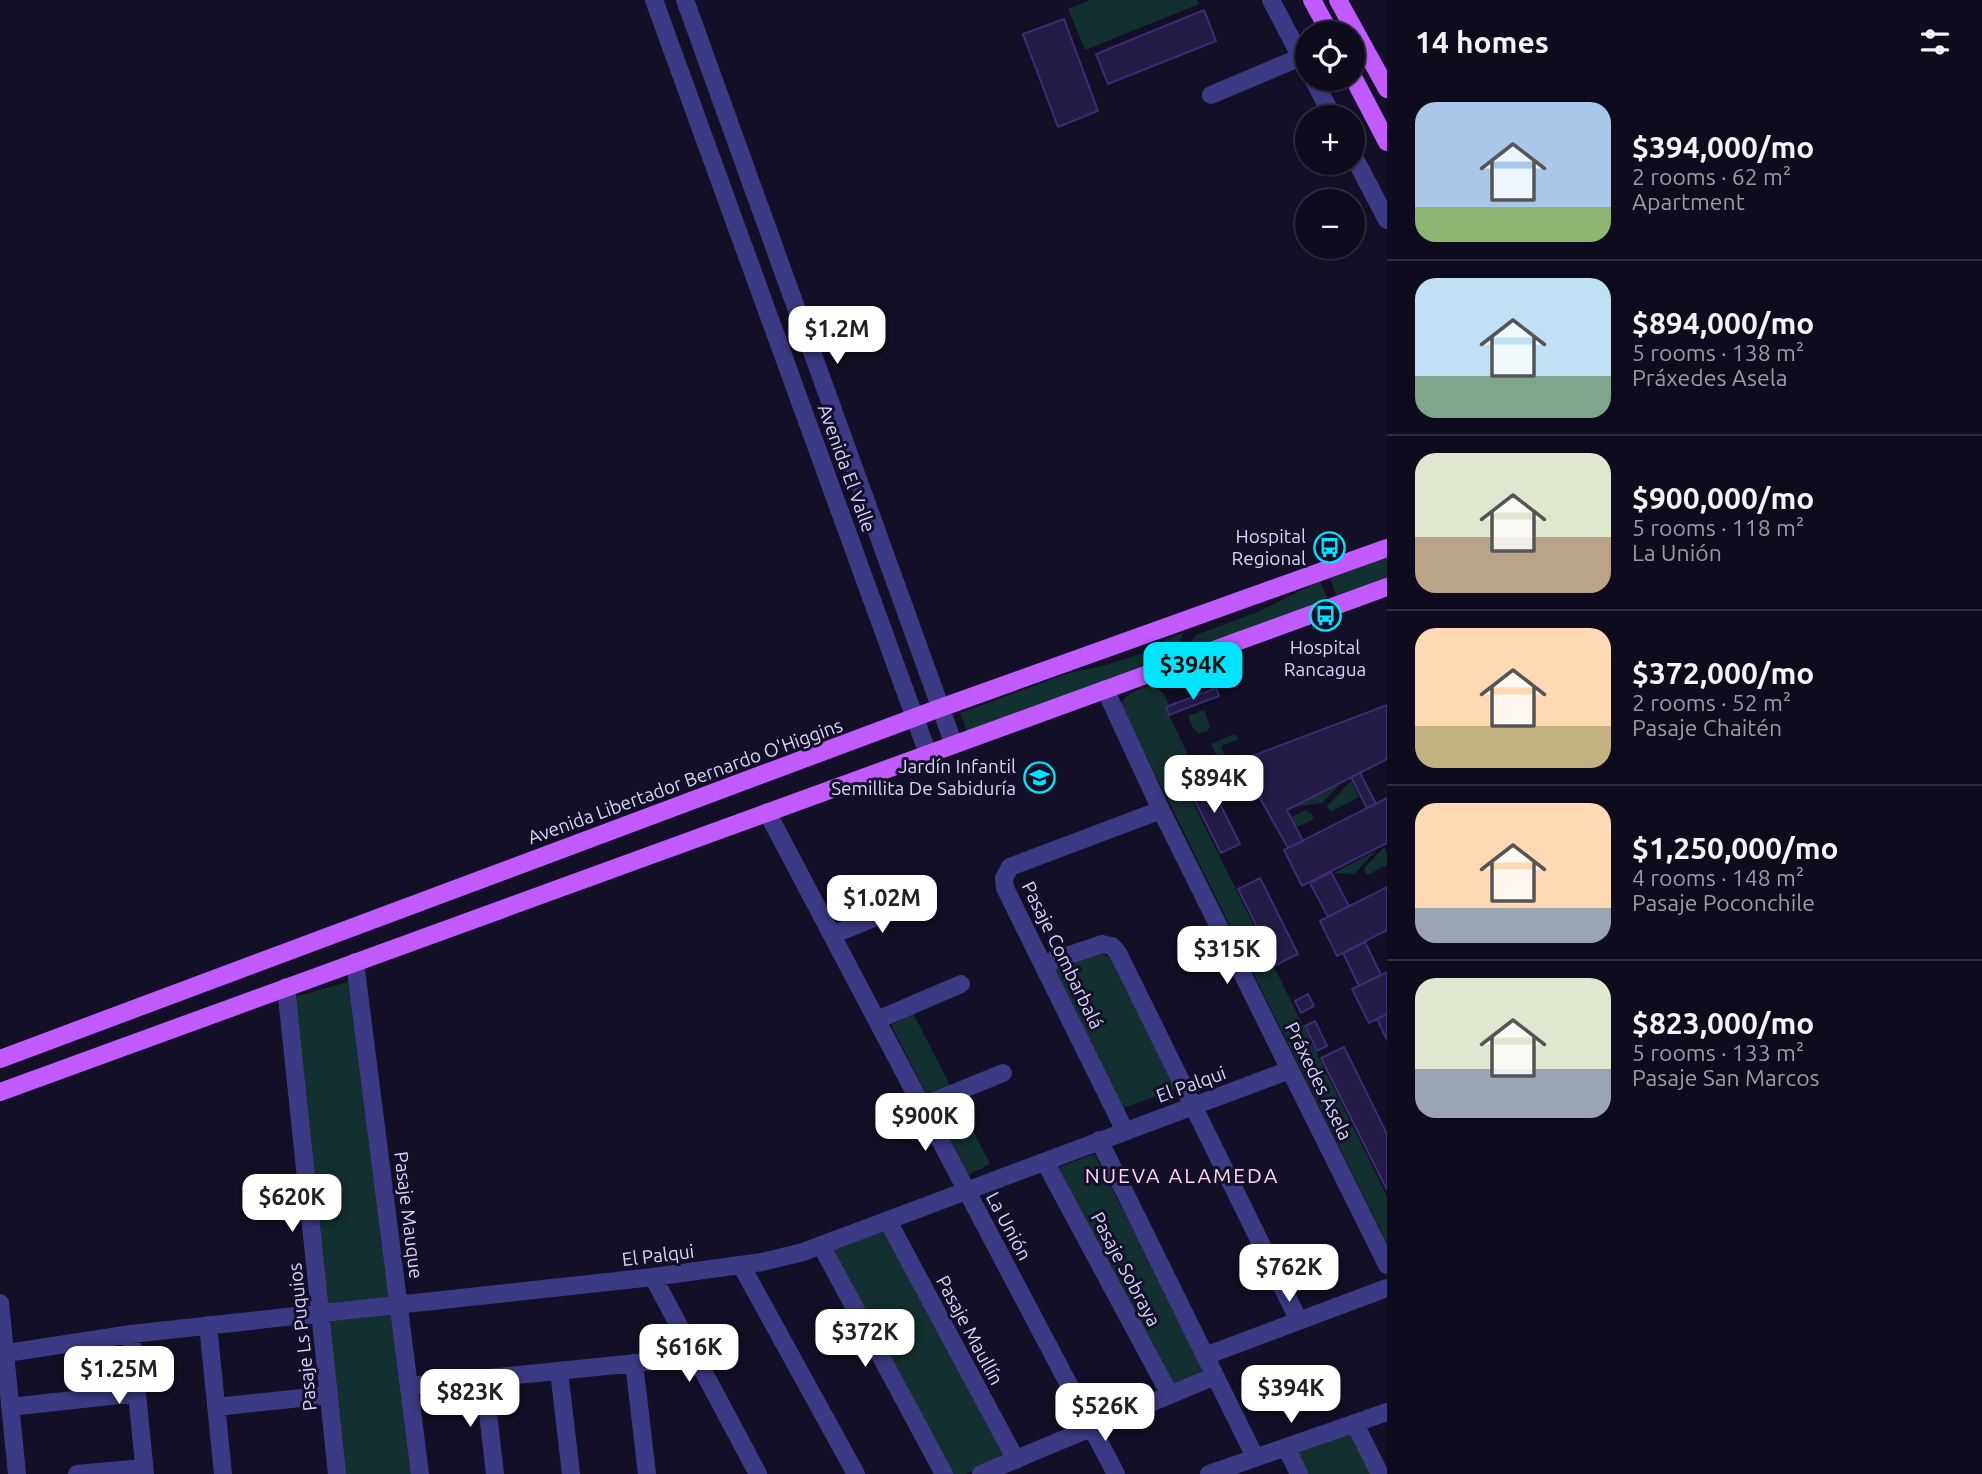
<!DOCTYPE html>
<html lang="en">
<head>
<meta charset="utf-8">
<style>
  body { margin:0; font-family:Ubuntu,sans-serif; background:#1c1929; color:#f1f3f6; height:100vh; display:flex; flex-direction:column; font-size:26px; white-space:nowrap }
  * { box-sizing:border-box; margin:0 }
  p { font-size:23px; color:#9b9ba3 }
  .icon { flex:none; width:38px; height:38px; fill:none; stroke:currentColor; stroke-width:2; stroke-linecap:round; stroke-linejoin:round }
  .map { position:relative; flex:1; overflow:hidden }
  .sheet { display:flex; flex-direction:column; background:#0e0b1c; width:595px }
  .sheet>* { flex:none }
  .controls { position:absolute; left:1295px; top:21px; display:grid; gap:14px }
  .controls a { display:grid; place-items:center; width:70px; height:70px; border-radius:50%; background:#0e0b1c; box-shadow:0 2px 5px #0004,0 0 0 2px #2e2b3b; font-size:35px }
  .price { position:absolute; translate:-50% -60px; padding:0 16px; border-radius:14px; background:#fff; color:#222; font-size:23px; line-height:46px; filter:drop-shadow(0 2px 4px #0008) }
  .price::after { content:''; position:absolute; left:50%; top:42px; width:21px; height:16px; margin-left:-10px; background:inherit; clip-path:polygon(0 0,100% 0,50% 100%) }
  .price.selected { background:#00e5ff; color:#111 }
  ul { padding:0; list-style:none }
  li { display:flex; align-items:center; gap:21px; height:175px; padding:0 28px }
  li+li { border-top:2px solid #2e2b3b }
  li span { display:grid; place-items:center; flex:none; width:196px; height:140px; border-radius:21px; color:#555 }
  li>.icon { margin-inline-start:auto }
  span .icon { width:84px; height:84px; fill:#fffc; stroke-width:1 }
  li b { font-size:30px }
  h2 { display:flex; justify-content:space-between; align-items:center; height:84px; padding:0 28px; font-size:30px }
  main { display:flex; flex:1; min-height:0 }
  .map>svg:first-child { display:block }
  .green { fill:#12302f }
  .building { fill:#241b47; stroke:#3b2d73; stroke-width:2 }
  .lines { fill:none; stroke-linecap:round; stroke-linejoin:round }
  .minor { stroke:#3d3a85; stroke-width:18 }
  .major { stroke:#c25bff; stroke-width:18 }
  .labels { text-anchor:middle; stroke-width:6; stroke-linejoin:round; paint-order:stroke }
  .street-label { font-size:19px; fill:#d9d4ff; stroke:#130f26 }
  .poi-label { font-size:19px; fill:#d9d4ff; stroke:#130f26; text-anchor:end }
  .neighbourhood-label { font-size:21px; letter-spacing:2px; fill:#ffd6f0; stroke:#130f26 }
</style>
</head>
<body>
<main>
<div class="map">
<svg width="1387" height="1474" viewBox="0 0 1387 1474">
  <rect width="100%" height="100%" fill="#130f26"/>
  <path class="green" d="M1090,0h107l2,4 -114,46 -17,-41z
    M1387,557v22l-50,18 -7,-19z
    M1320,581l8,19 -132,49 -5,-6 3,-7 66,-25z
    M1183,633l-3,9 3,10 -15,6 -6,-17z
    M1148,652l5,1 3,6 -3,4 -186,68 -7,-18 109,-40 33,-7z
    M1150,686c14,2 20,16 19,29l28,59 -14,8 204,414v48l-266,-539c5,-13 17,-15 29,-19z
    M1204,710l6,16 -3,5 -8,2 -5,-3 -6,-14z
    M1232,735h4l3,4 -18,7 4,9 -7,3 -7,-14z
    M1351,781l8,16 -29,15 -3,-6z
    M1340,784l-18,19 -27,4z
    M1305,810l6,3 3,6 -17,8 -5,-10z
    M1384,847l3,5v13l-20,10 -3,-5 1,-3z
    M1377,850l-23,24 -20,-1z
    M1102,953l12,7 63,129 -57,20 -68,-142z
    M362,978l51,496h-71l-52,-476z
    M913,1013l77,151 -22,11 -77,-150z
    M1094,1154l113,220 -36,14 -114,-220z
    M884,1231l124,223 -42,20h-14l-121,-223z
    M1352,1433l21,41h-68l-11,-23z"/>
  <path class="building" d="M1204,10l12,31 -108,43 -12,-30z
    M1064,19l34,92 -40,16 -35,-93z
    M1216,688l3,8 -50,19 -3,-8z
    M1387,705v54l-100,51 16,31 -15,7 -49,-87z
    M1360,773l16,31 -9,4 -16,-31z
    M1207,778l33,66 -19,9 -33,-66z
    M1387,798v45l-85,43 -18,-36z
    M1331,872l18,34 -21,11 -18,-34z
    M1260,878l38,76 -22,11 -38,-76z
    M1387,887v43l-50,26 -17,-35z
    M1365,942l16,33 -22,11 -16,-33z
    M1387,972v42l-18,9 -17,-34z
    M1308,994l6,12 -13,7 -6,-12z
    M1387,1014v26l-10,-21z
    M1315,1021l12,25 -10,5 -12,-25z
    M1344,1047l43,87v56l-66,-132z"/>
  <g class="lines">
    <path class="minor" d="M654,0l274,754
      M685,0l269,745
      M1271,0l36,69
      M1313,79l20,38
      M1211,95l90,-38
      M1353,155l34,65
      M1105,689l56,121 226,455
      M767,812l349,662
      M832,935l86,-35
      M355,962l65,512
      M1043,964l59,-20 10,2 6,7 181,368
      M286,987l51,487
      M877,1020l84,-36
      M922,1106l81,-33
      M1125,1131l-120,-243 -1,-10 6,-11 151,-57
      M1099,1140l156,317
      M1045,1162l125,233
      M888,1221l128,239
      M821,1245l123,229
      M741,1265l115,209
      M653,1277l105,197
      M0,1303l17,171
      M208,1325l15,149
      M131,1334l14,140
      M0,1354l131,-20 522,-57 109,-15 41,-10 487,-182
      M1205,1356l182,-68
      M634,1363l13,111
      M559,1371l12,103
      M484,1379l11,95
      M410,1386l286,-29
      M10,1407l127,-14
      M216,1407l113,-12
      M1355,1424l25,50
      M1286,1447l13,27
      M77,1474l67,-6
      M981,1474l234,-98
      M1209,1474l178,-62"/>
    <path class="major" d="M1312,0l18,33
      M1338,0l49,89
      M1353,77l34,65
      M0,1059l940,-351 447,-160
      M0,1092l1387,-505"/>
  </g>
  <defs>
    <symbol id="bus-ring" viewBox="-11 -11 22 22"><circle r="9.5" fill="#130f26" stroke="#00e5ff" stroke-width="1.5"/><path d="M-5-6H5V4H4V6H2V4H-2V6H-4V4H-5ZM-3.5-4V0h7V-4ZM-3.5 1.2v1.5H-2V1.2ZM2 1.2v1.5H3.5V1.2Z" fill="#00e5ff"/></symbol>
    <symbol id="school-ring" viewBox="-11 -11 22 22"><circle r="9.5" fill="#130f26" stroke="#00e5ff" stroke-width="1.5"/><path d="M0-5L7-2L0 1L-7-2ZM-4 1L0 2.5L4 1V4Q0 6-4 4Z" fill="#00e5ff"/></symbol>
  </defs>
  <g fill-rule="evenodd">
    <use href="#bus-ring" x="1312" y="530" width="35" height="35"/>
    <use href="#bus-ring" x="1308" y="598" width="35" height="35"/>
    <use href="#school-ring" x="1022" y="760" width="35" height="35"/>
  </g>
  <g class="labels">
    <g class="street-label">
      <text transform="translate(847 468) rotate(70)" y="7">Avenida El Valle</text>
      <text transform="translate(685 781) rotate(-20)" y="7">Avenida Libertador Bernardo O'Higgins</text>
      <text transform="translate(1063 955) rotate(64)" y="7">Pasaje Combarbalá</text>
      <text transform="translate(1319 1081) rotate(64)" y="7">Práxedes Asela</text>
      <text transform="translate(1191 1084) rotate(-20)" y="7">El Palqui</text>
      <text transform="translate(409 1215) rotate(83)" y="7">Pasaje Mauque</text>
      <text transform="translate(1009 1226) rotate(62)" y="7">La Unión</text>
      <text transform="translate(658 1255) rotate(-7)" y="7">El Palqui</text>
      <text transform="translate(1126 1269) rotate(62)" y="7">Pasaje Sobraya</text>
      <text transform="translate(970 1330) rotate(62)" y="7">Pasaje Maullín</text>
      <text transform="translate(302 1337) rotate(-96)" y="7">Pasaje Ls Puquios</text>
    </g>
    <g class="poi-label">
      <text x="1306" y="543">Hospital<tspan x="1306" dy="22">Regional</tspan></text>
      <text x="1325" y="654" text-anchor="middle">Hospital<tspan x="1325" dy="22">Rancagua</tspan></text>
      <text x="1016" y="773">Jardín Infantil<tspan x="1016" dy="22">Semillita De Sabiduría</tspan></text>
    </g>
    <g class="neighbourhood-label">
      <text x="1182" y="1183">NUEVA ALAMEDA</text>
    </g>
  </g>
</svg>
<div class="controls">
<a><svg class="icon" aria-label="locate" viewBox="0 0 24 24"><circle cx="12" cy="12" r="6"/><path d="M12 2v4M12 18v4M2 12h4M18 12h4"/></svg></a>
<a>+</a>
<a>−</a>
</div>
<b class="price" style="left:837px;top:366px">$1.2M</b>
<b class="price selected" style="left:1193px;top:702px">$394K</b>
<b class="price" style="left:1214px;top:815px">$894K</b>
<b class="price" style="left:882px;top:935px">$1.02M</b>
<b class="price" style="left:1227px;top:986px">$315K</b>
<b class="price" style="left:925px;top:1153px">$900K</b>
<b class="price" style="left:292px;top:1234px">$620K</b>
<b class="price" style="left:1289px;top:1304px">$762K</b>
<b class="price" style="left:865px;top:1369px">$372K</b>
<b class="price" style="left:689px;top:1384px">$616K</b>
<b class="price" style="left:119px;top:1406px">$1.25M</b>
<b class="price" style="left:1291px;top:1425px">$394K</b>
<b class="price" style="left:470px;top:1429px">$823K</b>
<b class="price" style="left:1105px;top:1443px">$526K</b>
</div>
<section class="sheet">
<h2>14 homes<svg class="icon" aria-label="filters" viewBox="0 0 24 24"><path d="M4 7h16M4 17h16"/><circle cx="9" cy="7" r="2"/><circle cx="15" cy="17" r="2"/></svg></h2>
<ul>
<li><span style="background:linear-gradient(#a9c7e8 75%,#8fb573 0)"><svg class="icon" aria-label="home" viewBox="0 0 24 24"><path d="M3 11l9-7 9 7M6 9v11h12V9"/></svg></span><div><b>$394,000/mo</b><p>2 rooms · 62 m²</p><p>Apartment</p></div></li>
<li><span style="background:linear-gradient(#bfe0f5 70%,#7fa58c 0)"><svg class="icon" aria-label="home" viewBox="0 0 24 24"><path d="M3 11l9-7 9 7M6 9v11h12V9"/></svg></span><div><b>$894,000/mo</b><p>5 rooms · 138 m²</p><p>Práxedes Asela</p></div></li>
<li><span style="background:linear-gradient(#dfe7d0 60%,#b9a48a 0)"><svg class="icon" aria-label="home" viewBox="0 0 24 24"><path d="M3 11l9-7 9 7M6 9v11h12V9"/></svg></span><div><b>$900,000/mo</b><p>5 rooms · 118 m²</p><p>La Unión</p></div></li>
<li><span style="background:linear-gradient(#ffd9b3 70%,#c2b280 0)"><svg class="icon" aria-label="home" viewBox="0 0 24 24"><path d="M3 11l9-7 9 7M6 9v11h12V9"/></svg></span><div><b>$372,000/mo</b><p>2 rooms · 52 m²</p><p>Pasaje Chaitén</p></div></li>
<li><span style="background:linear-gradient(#ffd9b3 75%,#9aa5b1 0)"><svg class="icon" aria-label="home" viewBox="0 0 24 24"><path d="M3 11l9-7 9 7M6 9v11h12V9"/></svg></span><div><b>$1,250,000/mo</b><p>4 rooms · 148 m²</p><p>Pasaje Poconchile</p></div></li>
<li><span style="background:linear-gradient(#dfe7d0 65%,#9aa5b1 0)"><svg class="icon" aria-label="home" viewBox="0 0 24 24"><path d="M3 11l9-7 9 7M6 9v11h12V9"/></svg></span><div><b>$823,000/mo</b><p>5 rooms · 133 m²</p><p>Pasaje San Marcos</p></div></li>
</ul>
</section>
</main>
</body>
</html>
